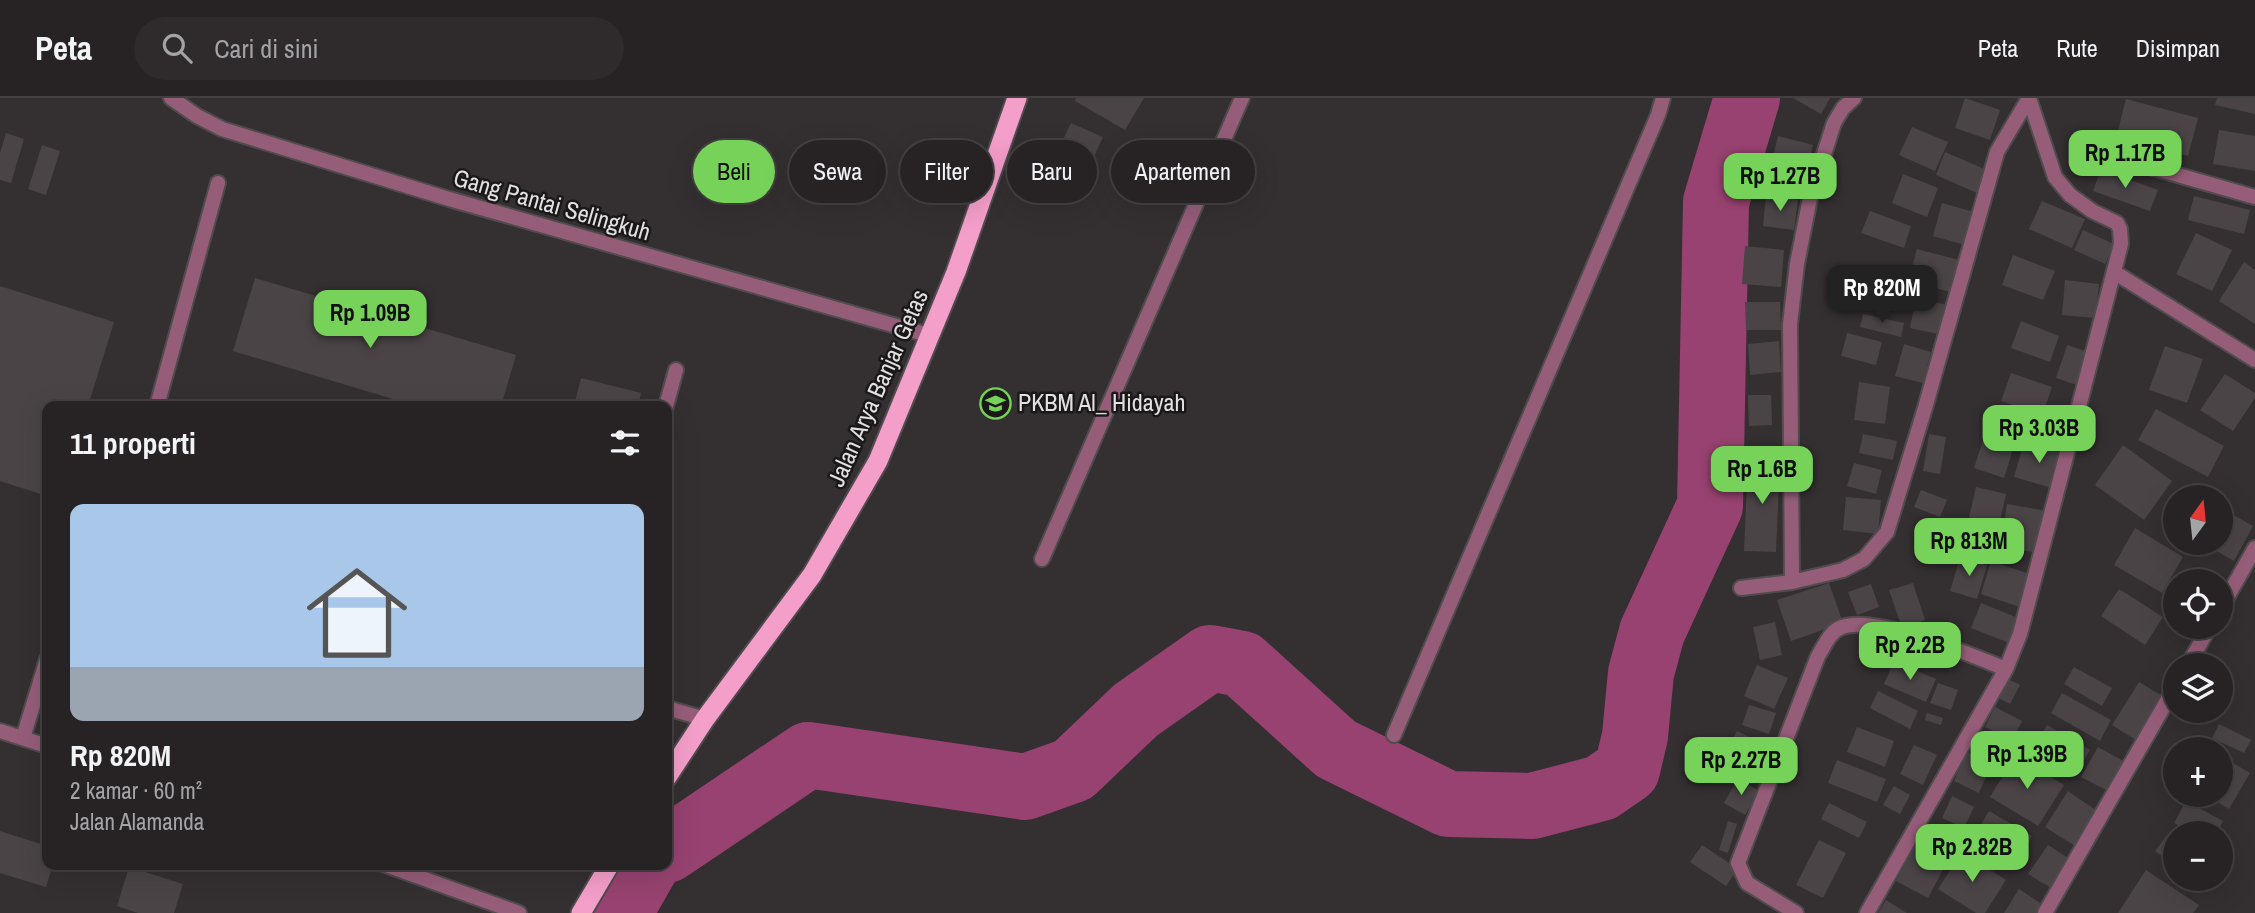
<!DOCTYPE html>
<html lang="id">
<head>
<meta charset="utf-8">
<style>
  body { margin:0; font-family:"Archivo Narrow",sans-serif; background:#2f2b2d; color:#f1f3f6; height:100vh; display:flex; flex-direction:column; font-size:26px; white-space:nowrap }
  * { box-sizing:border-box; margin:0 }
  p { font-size:23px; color:#a4a4a7 }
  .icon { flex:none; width:38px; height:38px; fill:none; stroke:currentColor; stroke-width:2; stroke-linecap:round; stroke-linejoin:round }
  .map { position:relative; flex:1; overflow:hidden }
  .side { position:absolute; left:42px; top:303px; width:630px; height:469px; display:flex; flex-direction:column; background:#272325; border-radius:14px; box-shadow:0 7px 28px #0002,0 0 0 2px #434042 }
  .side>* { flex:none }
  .banner { position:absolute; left:693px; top:42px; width:665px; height:63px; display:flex; gap:14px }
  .needle { width:46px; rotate:15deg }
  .tools { position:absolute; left:2163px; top:387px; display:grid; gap:14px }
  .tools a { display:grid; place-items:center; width:70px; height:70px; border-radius:50%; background:#272325; box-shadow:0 7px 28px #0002,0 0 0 2px #434042; font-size:35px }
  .price { position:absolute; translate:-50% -60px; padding:0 16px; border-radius:14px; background:#77d259; color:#111; font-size:23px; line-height:46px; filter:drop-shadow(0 2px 4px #0008) }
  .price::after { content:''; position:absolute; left:50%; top:42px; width:21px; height:16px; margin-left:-10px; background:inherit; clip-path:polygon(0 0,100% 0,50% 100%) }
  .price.selected { background:#222; color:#fff }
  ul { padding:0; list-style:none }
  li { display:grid; align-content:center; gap:14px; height:371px; padding:0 28px }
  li+li { border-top:2px solid #434042 }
  li span { display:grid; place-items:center; height:217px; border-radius:14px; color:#555 }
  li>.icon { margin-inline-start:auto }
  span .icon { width:126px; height:126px; fill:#fffc; stroke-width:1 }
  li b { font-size:30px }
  h2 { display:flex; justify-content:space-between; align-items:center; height:84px; padding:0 28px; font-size:30px }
  .chip { padding:0 24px; border-radius:32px; background:#272325; box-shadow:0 7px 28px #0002,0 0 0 2px #434042; font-size:24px; line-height:63px }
  .chip.selected { background:#77d259; color:#111 }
  header { display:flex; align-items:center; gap:42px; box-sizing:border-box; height:98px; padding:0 35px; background:#272325; border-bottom:2px solid #434042 }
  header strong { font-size:33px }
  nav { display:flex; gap:38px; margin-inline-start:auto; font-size:24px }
  .search { width:490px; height:63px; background:#2f2b2d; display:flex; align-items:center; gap:18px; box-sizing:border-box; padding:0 24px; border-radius:38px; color:#a4a4a7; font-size:26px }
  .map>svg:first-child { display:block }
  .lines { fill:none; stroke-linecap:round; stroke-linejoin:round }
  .river { stroke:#974270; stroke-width:66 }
  .building { fill:#4a4447 }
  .service-casing { stroke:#504b4d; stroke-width:18 }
  .minor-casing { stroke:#504b4d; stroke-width:18 }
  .trunk-casing { stroke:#504b4d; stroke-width:23 }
  .service { stroke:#965d79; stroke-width:14 }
  .minor { stroke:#965d79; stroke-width:14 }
  .trunk { stroke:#f49eca; stroke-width:19 }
  .labels { text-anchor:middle; stroke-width:5; stroke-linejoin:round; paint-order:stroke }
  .street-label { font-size:24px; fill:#e3e0e1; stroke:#1a1819 }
  .poi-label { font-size:24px; fill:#e3e0e1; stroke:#1a1819; text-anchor:start }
</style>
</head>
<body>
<header>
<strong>Peta</strong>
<div class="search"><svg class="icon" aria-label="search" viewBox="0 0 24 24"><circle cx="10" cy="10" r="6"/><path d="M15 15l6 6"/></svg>Cari di sini</div>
<nav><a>Peta</a><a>Rute</a><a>Disimpan</a></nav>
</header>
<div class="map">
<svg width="2255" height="815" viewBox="0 0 2255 815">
  <rect width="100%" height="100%" fill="#342f31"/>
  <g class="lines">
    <path class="river" d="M667,752l141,-95 217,32 48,-17 63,-60 74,-52 32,6 94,85 112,55 84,2 69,-18 26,-18 8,-34 6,-63 11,-41 58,-126 6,-304 31,-104
      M619,815l28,-49"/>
  </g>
  <path class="building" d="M1076,0h68l-19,32 -50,-29z
    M1793,0h37l-9,16z
    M1965,0l35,12 -10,30 -35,-12z
    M2217,0h38v16l-40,-9z
    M2126,1l72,19 -10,38 -72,-18z
    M1071,25l32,14 -11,24 -32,-15z
    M1912,29l36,15 -13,29 -36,-16z
    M2219,32l36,6v35l-42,-7z
    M6,35l18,6 -13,44 -11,-3v-27z
    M1778,38l35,9 -8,32 -35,-8z
    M42,47l18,6 -14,44 -18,-6z
    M1945,54l44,19 -10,23 -43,-19z
    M2101,71l57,21 -8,21 -57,-20z
    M1903,76l35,14 -11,29 -35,-14z
    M1766,97l32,5 -4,30 -31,-4z
    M2194,98l56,14 -6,24 -56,-14z
    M2042,103l43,18 -13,29 -43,-19z
    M1942,105l32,9 -9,33 -32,-9z
    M1870,113l41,15 -7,22 -43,-15z
    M2083,132l31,14 -9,20 -31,-14z
    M2196,135l36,17 -20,41 -36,-17z
    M1745,148l39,4 -3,37 -39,-3z
    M1917,151l42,11 -9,32 -42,-11z
    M2013,157l42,16 -12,29 -41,-15z
    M2244,164l11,8v54l-36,-23z
    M1882,179l22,6 -6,27 -22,-5z
    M255,180l261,77 -15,51h-85l-183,-55z
    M2065,182l34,4 -4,34 -33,-3z
    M0,188l114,36 -26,84h-41v90l-47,-15z
    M1916,201l33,6 -6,30 -33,-7z
    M1745,204h35l1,28h-35z
    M1863,216l41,9 -3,14 -41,-10z
    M2021,223l38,15 -9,26 -39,-14z
    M1847,235l35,9 -6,23 -35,-9z
    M1779,243l2,31 -31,3 -2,-31z
    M1904,246l27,8 -8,31 -28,-7z
    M2067,247l25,8 -12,33 -24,-8z
    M2165,248l38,13 -16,44 -38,-13z
    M2011,275l41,14 -10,29 -41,-15z
    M2225,276l30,19v5l-22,33 -33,-21z
    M581,280l60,15 -3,13h-64z
    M1859,284l31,5 -5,37 -31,-4z
    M1748,297h23l1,30 -23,1z
    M2049,311l24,5 -3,26 -26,-4z
    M2156,311l68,37 -16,31 -70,-37z
    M1986,333l30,9 -12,38 -30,-10z
    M1863,336l34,7 -4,19 -34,-7z
    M1929,336l17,3 -6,37 -17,-3z
    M2024,344l41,12 -10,35 -41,-12z
    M2123,347l49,36 -28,39 -49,-35z
    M1748,361l32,2 -4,91 -32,-1z
    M1854,365l28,7 -6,24 -29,-8z
    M1976,389l30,7 -10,44 -30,-7z
    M1921,392l26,10 -7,17 -26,-10z
    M1846,399l35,3 -3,34 -35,-4z
    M2007,406l40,7 -7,42 -40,-6z
    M2221,410l32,18 -19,35 -33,-19h20z
    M2135,430l48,29 -21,36 -48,-28z
    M1960,460l27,7 -10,34 -27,-8z
    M1991,463l42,14 -10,33 -42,-14z
    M2175,484v28l-12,-8z
    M1829,485l14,40 -52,18 -14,-41z
    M1913,485l12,37 -23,8 -13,-38z
    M1871,486l8,23 -22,8 -9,-23z
    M2119,491l44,28 -18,28 -44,-29z
    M1981,505l37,15 -9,25 -38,-15z
    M1775,524l7,33 -22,5 -7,-33z
    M1894,563l42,18 -10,23 -42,-18z
    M1757,567l31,13 -14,31 -30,-13z
    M2074,569l38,21 -10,18 -38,-22z
    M2002,578l18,9 -10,19 -17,-9z
    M2139,584l27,16 -27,44 -27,-17z
    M1938,585l20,7 -7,20 -21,-7z
    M1878,593l40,20 -8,18 -40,-21z
    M2062,595l49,27 -11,21 -49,-28z
    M1749,607l27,8 -7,21 -27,-9z
    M1995,609l27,14 -10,20 -27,-14z
    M1927,615l16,5 -2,7 -16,-5z
    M2219,626l32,16 -7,13 -32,-15z
    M2047,627l43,25 -15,26 -43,-26z
    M1857,629l37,14 -9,26 -38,-15z
    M1737,633l27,13 -14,29 -28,-13z
    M1914,647l23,10 -14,30 -23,-11z
    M2098,649l27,15 -17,29 -27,-14z
    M1967,654l25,10 -13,31 -25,-12z
    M2015,658l49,29 -26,41 -48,-29z
    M2221,658l29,17 -21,36 -25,-15h17z
    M1837,662l49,19 -9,23 -49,-19z
    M1738,680l21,13 -14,24 -21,-12z
    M1894,688l16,9 -10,19 -17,-9z
    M2068,693l29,20 -22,35 -30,-19z
    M1952,698l22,11 -10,21 -22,-10z
    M2186,703l37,20 -6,12h-25l-18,-10z
    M1829,705l38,19 -8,16 -38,-19z
    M1989,713l43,25 -18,32 -44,-25z
    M1728,723l9,3 -9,29 -9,-3z
    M0,733l47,15v18h6l-7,23 -46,-14z
    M2168,736l7,5v26l-20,-14z
    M1920,738l32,17 -24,45 -32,-17z
    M1819,742l27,13 -23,45 -27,-13z
    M1702,747l36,24 -12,17 -36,-24z
    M2048,747l22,14 -19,29 -23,-14z
    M1962,754l44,28 -21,33h-9l-38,-24z
    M129,769l54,17 -9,29h-36l-21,-7z
    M2146,772l53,35 -6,8h-75z
    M2019,791l26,17 -4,7h-37z
    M1886,802l21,13h-29z"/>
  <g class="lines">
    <defs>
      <path id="service" d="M157,308l61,-223
        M666,308l10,-36
        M1042,461l200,-461
        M667,610l38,11
        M0,633l47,15
        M1394,637l264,-620 5,-17
        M23,640l24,-79
        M383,766l136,49"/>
      <path id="minor" d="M171,0l26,18 25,13 227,70 479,136
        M2143,67l112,32
        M2114,174l141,88
        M1792,484l-2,-258 7,-60 13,-66 24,-75 9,-15 11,-10
        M1741,490l51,-6 51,-12 21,-11 23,-27 38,-124 72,-256 32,-54
        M2221,510l34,-60
        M2188,567l22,-39
        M1796,815l-49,-30 -9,-20 80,-207c7,-11 12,-25 24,-29 35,-12 129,28 164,42
        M1867,815l139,-244 14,-35 101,-390 -1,-15 -3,-6 -25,-12 -22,-16 -15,-18 -26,-79
        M2045,815l130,-226"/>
      <path id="trunk" d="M667,679l38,-58 107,-144 66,-114 78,-189 61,-174
        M581,815l29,-49"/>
    </defs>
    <use href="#service" class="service-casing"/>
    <use href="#minor" class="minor-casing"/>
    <use href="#trunk" class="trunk-casing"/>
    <use href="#service" class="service"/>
    <use href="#minor" class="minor"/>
    <use href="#trunk" class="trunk"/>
  </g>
  <defs>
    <symbol id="school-ring" viewBox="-11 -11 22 22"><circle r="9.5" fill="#1a1819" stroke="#77d259" stroke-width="1.5"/><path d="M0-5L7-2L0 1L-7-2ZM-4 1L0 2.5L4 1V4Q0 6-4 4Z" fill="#77d259"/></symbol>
  </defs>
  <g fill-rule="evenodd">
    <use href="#school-ring" x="978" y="288" width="35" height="35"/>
  </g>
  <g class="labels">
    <g class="street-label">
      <text transform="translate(552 107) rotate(16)" y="8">Gang Pantai Selingkuh</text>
      <text transform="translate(878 290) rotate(-66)" y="8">Jalan Arya Banjar Getas</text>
    </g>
    <g class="poi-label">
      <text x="1018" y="313">PKBM Al_ Hidayah</text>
    </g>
  </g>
</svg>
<div class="tools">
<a><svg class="needle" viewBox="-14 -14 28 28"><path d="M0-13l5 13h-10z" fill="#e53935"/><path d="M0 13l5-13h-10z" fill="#a4a4a7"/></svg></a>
<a><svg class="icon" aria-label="locate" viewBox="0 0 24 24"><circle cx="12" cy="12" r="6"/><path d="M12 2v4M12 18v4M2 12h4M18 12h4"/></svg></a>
<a><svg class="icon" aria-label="layers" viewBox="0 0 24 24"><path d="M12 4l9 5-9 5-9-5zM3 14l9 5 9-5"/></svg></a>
<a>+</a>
<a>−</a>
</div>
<b class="price" style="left:2125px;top:92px">Rp 1.17B</b>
<b class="price" style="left:1780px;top:115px">Rp 1.27B</b>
<b class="price selected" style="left:1882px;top:227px">Rp 820M</b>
<b class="price" style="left:370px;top:252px">Rp 1.09B</b>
<b class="price" style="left:2039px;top:367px">Rp 3.03B</b>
<b class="price" style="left:1762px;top:408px">Rp 1.6B</b>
<b class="price" style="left:1969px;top:480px">Rp 813M</b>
<b class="price" style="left:1910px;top:584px">Rp 2.2B</b>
<b class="price" style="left:2027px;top:693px">Rp 1.39B</b>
<b class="price" style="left:1741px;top:699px">Rp 2.27B</b>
<b class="price" style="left:1972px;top:786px">Rp 2.82B</b>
<div class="banner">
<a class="chip selected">Beli</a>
<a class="chip">Sewa</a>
<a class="chip">Filter</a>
<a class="chip">Baru</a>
<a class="chip">Apartemen</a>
</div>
<section class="side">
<h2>11 properti<svg class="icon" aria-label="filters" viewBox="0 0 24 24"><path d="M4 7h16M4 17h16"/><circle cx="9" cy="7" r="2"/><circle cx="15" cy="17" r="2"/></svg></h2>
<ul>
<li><span style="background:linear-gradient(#a9c7e8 75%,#9aa5b1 0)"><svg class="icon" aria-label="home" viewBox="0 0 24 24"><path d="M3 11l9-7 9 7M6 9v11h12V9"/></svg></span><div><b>Rp 820M</b><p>2 kamar · 60 m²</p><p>Jalan Alamanda</p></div></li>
</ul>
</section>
</div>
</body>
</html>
